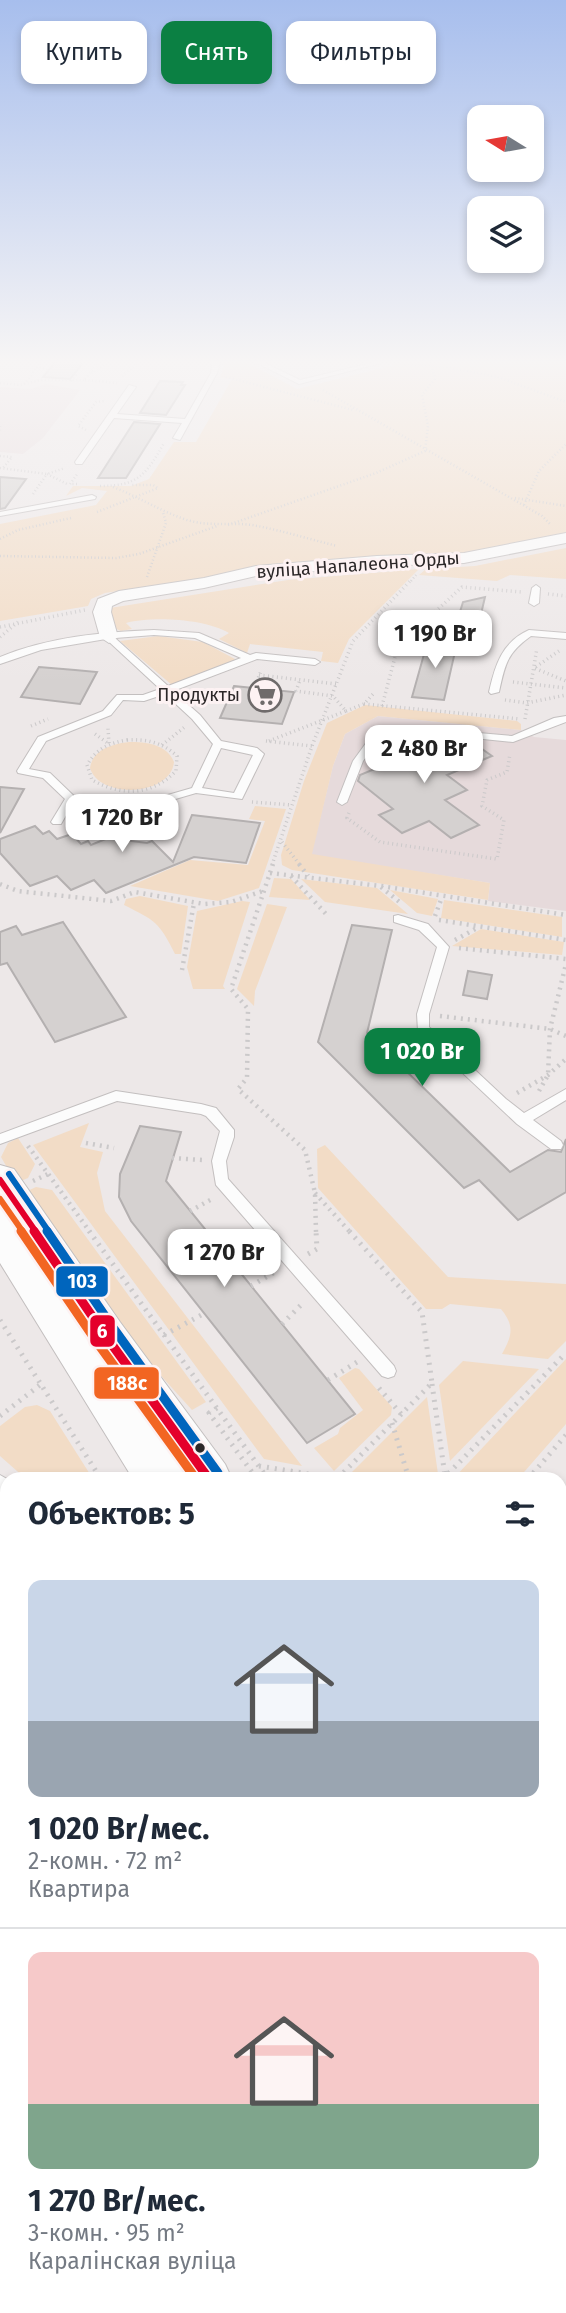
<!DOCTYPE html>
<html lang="ru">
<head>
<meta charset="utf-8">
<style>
  body { margin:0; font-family:"Fira Sans",sans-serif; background:#f2f2f3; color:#1f2937; height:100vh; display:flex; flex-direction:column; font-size:26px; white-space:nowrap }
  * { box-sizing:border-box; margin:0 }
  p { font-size:23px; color:#747a83 }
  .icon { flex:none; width:38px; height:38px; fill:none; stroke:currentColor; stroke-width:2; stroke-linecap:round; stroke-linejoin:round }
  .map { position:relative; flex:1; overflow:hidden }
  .drawer { position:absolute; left:0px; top:1472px; width:567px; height:842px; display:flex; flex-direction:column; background:#fff; border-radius:21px 21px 0 0; box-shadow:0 4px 10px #0003 }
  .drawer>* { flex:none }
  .banner { position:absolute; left:21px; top:21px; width:525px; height:63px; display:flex; gap:14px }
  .needle { width:46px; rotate:281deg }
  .buttons { position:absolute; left:467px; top:105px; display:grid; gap:14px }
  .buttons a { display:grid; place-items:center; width:77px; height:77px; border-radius:14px; background:#fff; box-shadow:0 4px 10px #0003; font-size:35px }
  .price { position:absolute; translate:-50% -60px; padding:0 16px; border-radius:14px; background:#fff; color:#222; font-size:23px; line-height:46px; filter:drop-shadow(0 2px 4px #0008) }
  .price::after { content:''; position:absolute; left:50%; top:42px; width:21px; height:16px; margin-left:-10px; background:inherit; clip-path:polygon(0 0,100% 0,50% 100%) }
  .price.current { background:#0b8043; color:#fff }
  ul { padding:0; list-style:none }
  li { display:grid; align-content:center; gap:14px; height:371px; padding:0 28px }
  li+li { border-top:2px solid #e0e1e3 }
  li span { display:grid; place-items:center; height:217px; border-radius:14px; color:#555 }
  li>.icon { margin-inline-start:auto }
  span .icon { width:126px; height:126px; fill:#fffc; stroke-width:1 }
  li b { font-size:30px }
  h2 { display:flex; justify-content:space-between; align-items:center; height:84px; padding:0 28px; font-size:30px }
  .pill { padding:0 24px; border-radius:14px; background:#fff; box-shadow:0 4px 10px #0003; font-size:24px; line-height:63px }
  .pill.current { background:#0b8043; color:#fff }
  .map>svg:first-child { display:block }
  .built { fill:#e6dadb }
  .green { fill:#f2dcc6 }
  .building { fill:#d5d1d0; stroke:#b4b0b0; stroke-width:2 }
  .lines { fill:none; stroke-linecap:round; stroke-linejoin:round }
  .lane-casing { stroke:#c3bfbf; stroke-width:2 }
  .street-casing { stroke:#c3bfbf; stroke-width:2 }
  .secondary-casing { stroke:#c3bfbf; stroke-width:2 }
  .path-far4 { stroke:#cbc9ca; stroke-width:2.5; stroke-dasharray:1 2.5; stroke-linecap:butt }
  .path-far3 { stroke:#cbc9ca; stroke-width:3.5; stroke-dasharray:1 3.5; stroke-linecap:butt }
  .path-far2 { stroke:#cbc9ca; stroke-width:4.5; stroke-dasharray:2 5; stroke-linecap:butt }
  .path-far1 { stroke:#cbc9ca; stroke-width:5; stroke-dasharray:2 6; stroke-linecap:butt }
  .path { stroke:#cbc9ca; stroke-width:7; stroke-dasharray:2.5 8; stroke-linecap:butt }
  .lane { fill:#fcfcfc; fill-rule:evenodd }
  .street { fill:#fcfcfc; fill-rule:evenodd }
  .secondary { fill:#fcfcfc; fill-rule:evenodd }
  .bus-1-far1-casing { stroke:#fdf2f3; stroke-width:11 }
  .bus-1-casing { stroke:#fdf2f3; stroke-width:14 }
  .bus-2-far1-casing { stroke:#fdf2f3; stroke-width:11 }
  .bus-2-casing { stroke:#fdf2f3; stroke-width:14 }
  .bus-3-far1-casing { stroke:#fdf2f3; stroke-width:11 }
  .bus-3-casing { stroke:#fdf2f3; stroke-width:14 }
  .bus-1-far1 { stroke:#e4002b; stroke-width:6 }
  .bus-1 { stroke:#e4002b; stroke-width:9 }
  .bus-2-far1 { stroke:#f26522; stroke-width:6 }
  .bus-2 { stroke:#f26522; stroke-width:9 }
  .bus-3-far1 { stroke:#0065bd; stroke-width:6 }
  .bus-3 { stroke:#0065bd; stroke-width:9 }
  .bus-dot { fill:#2b2728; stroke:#fdf2f3; stroke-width:2.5 }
  .labels { text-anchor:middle; stroke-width:6; stroke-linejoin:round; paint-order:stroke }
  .far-street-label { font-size:18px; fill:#2b2728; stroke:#fdf2f3 }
  .far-poi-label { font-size:18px; fill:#2b2728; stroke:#fdf2f3; text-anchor:end }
  .line-badge { stroke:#fdf2f3; stroke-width:2.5 }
  .badge-label { font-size:19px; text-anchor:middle; font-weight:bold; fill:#fff }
</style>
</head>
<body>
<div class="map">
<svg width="566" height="2313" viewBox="0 0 566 2313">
  <rect width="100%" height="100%" fill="#ede8e8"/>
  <path class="built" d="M46,384l34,6 -37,48 -20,16 -23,-2v-65l31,2z
    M378,716l143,14 13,7 32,3v171l-78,-10 2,-18 -179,-28 22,-89 12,-32z
    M560,1833l6,5v475h-384l3,-7h375z"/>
  <path class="green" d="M240,359l57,30 98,-24 -11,-6h182v175l-105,20 -241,21 -115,18 -14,6 -3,7 -88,15v-97l96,-19 11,-14 -25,-3 -16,8 7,-10h58l18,-7 25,-37h22l36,-63 -12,-1 5,-17z
    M566,548v31l-56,-4 -13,6 -78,-6 7,-6 49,-3z
    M419,569l-70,70 -11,24 -17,-2 2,-9 -73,-8 -3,9 -28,-14 10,-6c-24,-14 -76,-17 -103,-10l6,6 -11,2 -7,-3 -4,-20 178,-28z
    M158,636l45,6 32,17 -3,3 -60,23 -52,-44z
    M365,705l152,16 4,3v6l-143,-14 -33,18 -12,32 -21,88 178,29 -2,17 -196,-30 -10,-5 -1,-10 23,-74 23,-58z
    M129,742c17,0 38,2 45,20 -3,34 -74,38 -84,6 3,-19 23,-24 39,-26z
    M255,806l31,3 -27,79 -41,13 -88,-15 60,-26 58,5 17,-44 -16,-2z
    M274,878l17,1 19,21 -41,-3z
    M301,879l76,9 31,26 -83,-12z
    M390,890l48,9 -6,17 -15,-3z
    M140,896l48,10 -7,48h-6c-16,-32 -19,-33 -51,-49l2,-6z
    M444,900l118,17v20l-121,-19z
    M242,901l8,1 -27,84 2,3h-32l-6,-22 10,-56z
    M267,904l20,3 -32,84 -1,15 -17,-17z
    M481,929l83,13 -2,13 -110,-9z
    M89,1123l-9,24 23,5 -6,21 8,38 197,255 -38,-7 -231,-314z
    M18,1138l17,26 -7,14 -12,5 -15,-26 7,-14z
    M325,1145l123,132 118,7v57l-18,18 -46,-5c10,-18 13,-28 -1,-45l-51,-5 -8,5h-16l-108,-121 -1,-39z
    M36,1187l16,3 154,212 -14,8 -76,-84 -93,-133z
    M566,1359v65l-48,55h-65z
    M463,1361l76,8 -89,92 -11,-76z
    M355,1368l4,1 33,38 -1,8 -57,56 -20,-23 24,-14 2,-6 23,-18 -24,-32z
    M427,1397l11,77 -4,5h-56l-28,-5z
    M37,1405l13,6 43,68h-67l-26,-23v-30l25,-19z"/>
  <path class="building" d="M58,359h28l-16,20 -27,-2z
    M160,381l23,1 -2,3h4l-19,30 -26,-2z
    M134,422l26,2 -34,54h-28z
    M0,477l26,2 -21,29 -5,1z
    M485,597l-11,47 -27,-2 7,-28 5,1 4,-13z
    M428,640l29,3 -13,57 -32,-3z
    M39,667l36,3 22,2 -17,32 -59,-7z
    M234,686l60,6 -12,32 -62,-6z
    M419,735l25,15 25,-10 23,16 -45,19 20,15 -22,10 34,25 -28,13 -22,-17 -27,12 -23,-18 14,-6 -35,-28 2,-6 46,-19 -14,-10z
    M0,787l24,2 -24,44z
    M192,815l68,8 -14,40 -52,-6 -88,36 -12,-13 -23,10 -14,-14 -27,10 -30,-33v-14l35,-13 8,8 6,-3 8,8 15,-5 9,10 7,-3 3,4 17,-7 39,5 5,-2 21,21z
    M63,922l63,95 -71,25 -48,-79 -7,2v-33l16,-6 6,9z
    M352,925l40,5 -25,103 143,139 38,-22 13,2 5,-13v53l-48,28 -39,-40 -15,8 -146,-146z
    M468,971l24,4 -5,24 -24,-4z
    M140,1126l41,6 -15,49 189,233 -48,29 -176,-222 -12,-24 1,-23z"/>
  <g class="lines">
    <defs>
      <path id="lane" d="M172,359h47l1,2 -3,12 -37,67 -7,-2 9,-15 -68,-5 -32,46h-6l-1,-2 54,-77 7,2 -19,27 68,5 26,-46 1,-10z
        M249,359h7l44,21 75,-18 -4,-3h8l6,3 -86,22z
        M92,495l4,2 -1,2 -95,17v-4z
        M536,585l4,3 -1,15 -5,3 -5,-3 3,-15z
        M154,630l45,3 51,22 6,-2 59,6 5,3 -5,3 -58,-6 -84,32 27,24 21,26 36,7 7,6 -22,45 -46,-6 -41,12 -17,8 -13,19h-8l-2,-2 15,-21 17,-8 45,-13 21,-44 -21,-25 -27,-25 -21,7 -21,-1 -12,15 -65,26 -17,28 21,4 26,25 -15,26h-8l-2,-2 14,-23 -22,-21 -25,-5 -1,-2 21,-34 65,-26 14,-16h26l17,-6 -54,-50 -65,11 -41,14v-7c48,-20 103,-25 154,-27zM154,635l41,3 46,20 -73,28 -53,-48zM221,748l32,7 -19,38 -32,-5z
        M529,630l37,3v6l-35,-3c-24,17 -26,28 -32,56l-8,2 -2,-2c6,-27 13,-50 40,-62z
        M566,716v6l-53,20 -109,-11 -27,12 -14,18 -16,41 -5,3 -5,-3 16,-41 16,-22 30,-13 113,10 42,-18z
        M398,915l30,9 21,23 -20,67v13l77,72 18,14 42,-24v11l-33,20 28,21 2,4 -2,4h-10l-34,-25 -99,-93 -1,-17 20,-67 -18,-17 -25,-8v-6z
        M116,1091l85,13 15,4 18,22v7l-8,24 2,18 166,187 2,5 -2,5 -6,2 -6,-2 -166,-191 -4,-24 8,-30 -14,-15 -5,-2 -84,-13 -117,43v-10z
        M0,1475l7,4v35l-7,4z
        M0,1826l7,3v20l-7,-3z
        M560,1827l6,2v22l-6,-2z
        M7,1999v22l-7,1v-22z"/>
      <path id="street" d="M566,533v10l-102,20 -87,3 -121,10 -52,12 -81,13 -11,5 -1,6 7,25 -9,6 -9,-6 -7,-25 5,-13 21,-8 85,-13 52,-12 121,-10 87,-3z"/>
      <path id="secondary" d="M0,1165l14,4 106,153 105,142 7,15h-99l-133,-216z
        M566,1506v49l-6,2v-49z
        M566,1574v54l-6,2v-53z
        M49,2306h67l-3,7h-66z
        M123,2306h67l-3,7h-66z"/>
    </defs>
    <use href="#lane" class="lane-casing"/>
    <use href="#street" class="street-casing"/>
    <use href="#secondary" class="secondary-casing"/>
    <path class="path-far4" d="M101,359l-17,21 33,3
      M140,361l25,1
      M394,363l55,5 49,9 68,25
      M36,368l13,1
      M91,373l23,-14
      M122,376l19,-17
      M226,377l127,33
      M71,381l5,-6h-3
      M0,383l21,2 19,-5h44
      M24,384l20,-25
      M323,390l219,126 8,8
      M0,426v6
      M86,430l-8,-4 18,-24 9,-1
      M0,456l12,1 -9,11
      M0,468l47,6 18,-6
      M77,484h-7l8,-11
      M100,486c38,0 46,-11 64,-43
      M113,487c26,10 47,24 74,33 23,7 43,2 65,5 28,5 57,14 85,21
      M33,494l14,-20 22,11
      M515,498l51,8
      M524,505l15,-34 27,-27
      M97,512l61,-24 -5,-3h-21
      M228,525l148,-52 49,-22 3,-25 -6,-31 13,-16 -5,-20
      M0,539l18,-9 53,-12
      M0,556l116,2 23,-4 78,-28
      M147,577l19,-54 -3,-11
      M411,581l5,-6"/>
    <path class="path-far3" d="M548,594l18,2
      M0,627l85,-17
      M0,637l18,-15
      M559,651l-25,17 32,13
      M259,675l77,9
      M513,682l53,6
      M255,686l6,-15
      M505,700l22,3 39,-8
      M364,704l156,15
      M382,706l16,-60 64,-59 60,5
      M346,711l18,-7 10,-11
      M525,719l12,-71
      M31,726l17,-7
      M95,734l14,10 -1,-16
      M127,740c19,-1 35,2 50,16l-1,15c-24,25 -55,25 -84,9l-5,-15c9,-16 22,-22 40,-25z
      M266,741l46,5
      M269,741l77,-30 -13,-15 -37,-5 4,-11
      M162,745l24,-19
      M252,802l40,3
      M90,806l26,3
      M349,813l-2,5 33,24 117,17 7,-39 -22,-14 5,-26 20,-8 3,-18
      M71,831h4l16,-25
      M282,842l18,23
      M272,865l40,-119 41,-105 59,-62"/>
    <path class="path-far2" d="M273,864l-42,125 17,20 -1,69 -9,11 67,61 10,43 1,39
      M299,864l9,12
      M270,873l111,13 185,29
      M291,876l35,38
      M0,884l18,7 93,10 24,-9 69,12 27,-2 32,-11
      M381,887l21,17
      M435,916l7,-19
      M439,920l127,20
      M455,940l24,-13
      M459,948l107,11
      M182,970l12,-67
      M440,1016l110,13 16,7
      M539,1091l9,-16 2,-46 16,-65
      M517,1093l31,-18 18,-16
      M86,1143l28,5
      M28,1146l62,86
      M172,1158l30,2
      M33,1181l15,-7
      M315,1193l35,39
      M190,1211l24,-13"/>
    <path class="path-far1" d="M89,1231l179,248
      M308,1254l9,-5 -1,-18
      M237,1269l26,-16
      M251,1286l27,-16
      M0,1320l101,159
      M282,1324l22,-22
      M164,1335l41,-22
      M328,1380l29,-18
      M432,1384l13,92
      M379,1388l22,26
      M217,1408l-8,5 48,66
      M0,1416l40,-31
      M392,1423l17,56
      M259,1466l81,13
      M338,1478l94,-95 -10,-71 -73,-81
      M443,1479l123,-126
      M528,1479l38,-44
      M560,1674l6,-8
      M560,1695l6,-8"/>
    <path class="path" d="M560,1719l6,4
      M0,1788l7,4
      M0,1903l7,4
      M560,1968l6,-2
      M0,2054l7,2
      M0,2307l7,-14
      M229,2313l3,-7
      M358,2313l3,-7"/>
    <use href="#lane" class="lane"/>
    <use href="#street" class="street"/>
    <use href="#secondary" class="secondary"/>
    <defs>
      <path id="bus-1-far1" d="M0,1180l36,52"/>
      <path id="bus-1" d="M34,1231l71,104 104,144"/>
      <path id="bus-2-far1" d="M0,1199l23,33"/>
      <path id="bus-2" d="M21,1231l75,110 100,138"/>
      <path id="bus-3-far1" d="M9,1174l40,58"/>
      <path id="bus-3" d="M47,1231l67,98 104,144"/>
    </defs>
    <use href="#bus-1-far1" class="bus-1-far1-casing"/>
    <use href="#bus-1" class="bus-1-casing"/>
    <use href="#bus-2-far1" class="bus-2-far1-casing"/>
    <use href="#bus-2" class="bus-2-casing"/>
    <use href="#bus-3-far1" class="bus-3-far1-casing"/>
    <use href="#bus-3" class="bus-3-casing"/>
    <use href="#bus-1-far1" class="bus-1-far1"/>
    <use href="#bus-1" class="bus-1"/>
    <use href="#bus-2-far1" class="bus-2-far1"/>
    <use href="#bus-2" class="bus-2"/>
    <use href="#bus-3-far1" class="bus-3-far1"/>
    <use href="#bus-3" class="bus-3"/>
  </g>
  <linearGradient id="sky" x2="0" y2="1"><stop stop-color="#a7beed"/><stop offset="0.53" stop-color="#f7f5f5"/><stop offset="1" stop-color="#f7f5f5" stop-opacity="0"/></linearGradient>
  <rect width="566" height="682" fill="url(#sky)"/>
  <defs>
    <symbol id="supermarket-ring" viewBox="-11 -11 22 22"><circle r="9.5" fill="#fdf2f3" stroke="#6f6b6b" stroke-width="1.5"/><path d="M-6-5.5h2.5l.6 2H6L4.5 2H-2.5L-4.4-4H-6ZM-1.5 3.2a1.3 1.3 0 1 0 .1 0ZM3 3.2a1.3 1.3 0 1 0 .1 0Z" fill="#6f6b6b"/></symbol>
  </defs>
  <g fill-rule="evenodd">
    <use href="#supermarket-ring" x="246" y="676" width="38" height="38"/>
  </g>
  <circle class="bus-dot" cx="200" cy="1448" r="6"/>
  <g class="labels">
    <g class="far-street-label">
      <text transform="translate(358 565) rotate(-4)" y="6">вуліца Напалеона Орды</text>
    </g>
    <g class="far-poi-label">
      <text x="240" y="701">Продукты</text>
    </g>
  </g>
  <g class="line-badge">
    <rect x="55" y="1265" width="54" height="33" rx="7" fill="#0065bd"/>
    <rect x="89" y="1314" width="27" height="34" rx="7" fill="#e4002b"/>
    <rect x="93" y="1366" width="67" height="34" rx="7" fill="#f26522"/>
  </g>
  <g class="badge-label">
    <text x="82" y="1288">103</text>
    <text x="102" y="1338">6</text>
    <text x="127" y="1390">188с</text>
  </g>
</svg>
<div class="buttons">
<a><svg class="needle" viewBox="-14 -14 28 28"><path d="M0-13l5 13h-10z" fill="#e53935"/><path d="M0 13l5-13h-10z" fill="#747a83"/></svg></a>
<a><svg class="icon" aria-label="layers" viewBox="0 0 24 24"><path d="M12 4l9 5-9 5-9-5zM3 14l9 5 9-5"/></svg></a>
</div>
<b class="price" style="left:435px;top:670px">1 190 Br</b>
<b class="price" style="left:424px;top:785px">2 480 Br</b>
<b class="price" style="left:122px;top:854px">1 720 Br</b>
<b class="price current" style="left:422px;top:1088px">1 020 Br</b>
<b class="price" style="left:224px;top:1289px">1 270 Br</b>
<div class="banner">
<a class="pill">Купить</a>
<a class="pill current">Снять</a>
<a class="pill">Фильтры</a>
</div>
<section class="drawer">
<h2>Объектов: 5<svg class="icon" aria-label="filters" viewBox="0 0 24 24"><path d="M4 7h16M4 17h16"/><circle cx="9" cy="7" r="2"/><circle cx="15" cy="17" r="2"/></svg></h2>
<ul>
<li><span style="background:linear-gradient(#c9d6e8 65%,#9aa5b1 0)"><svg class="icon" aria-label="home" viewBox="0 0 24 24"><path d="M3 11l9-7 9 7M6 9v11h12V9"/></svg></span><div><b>1 020 Br/мес.</b><p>2-комн. · 72 m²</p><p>Квартира</p></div></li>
<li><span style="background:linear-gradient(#f6c9c9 70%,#7fa58c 0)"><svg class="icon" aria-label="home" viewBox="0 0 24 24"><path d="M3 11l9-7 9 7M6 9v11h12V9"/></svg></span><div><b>1 270 Br/мес.</b><p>3-комн. · 95 m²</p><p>Каралінская вуліца</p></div></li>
</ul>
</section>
</div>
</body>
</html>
